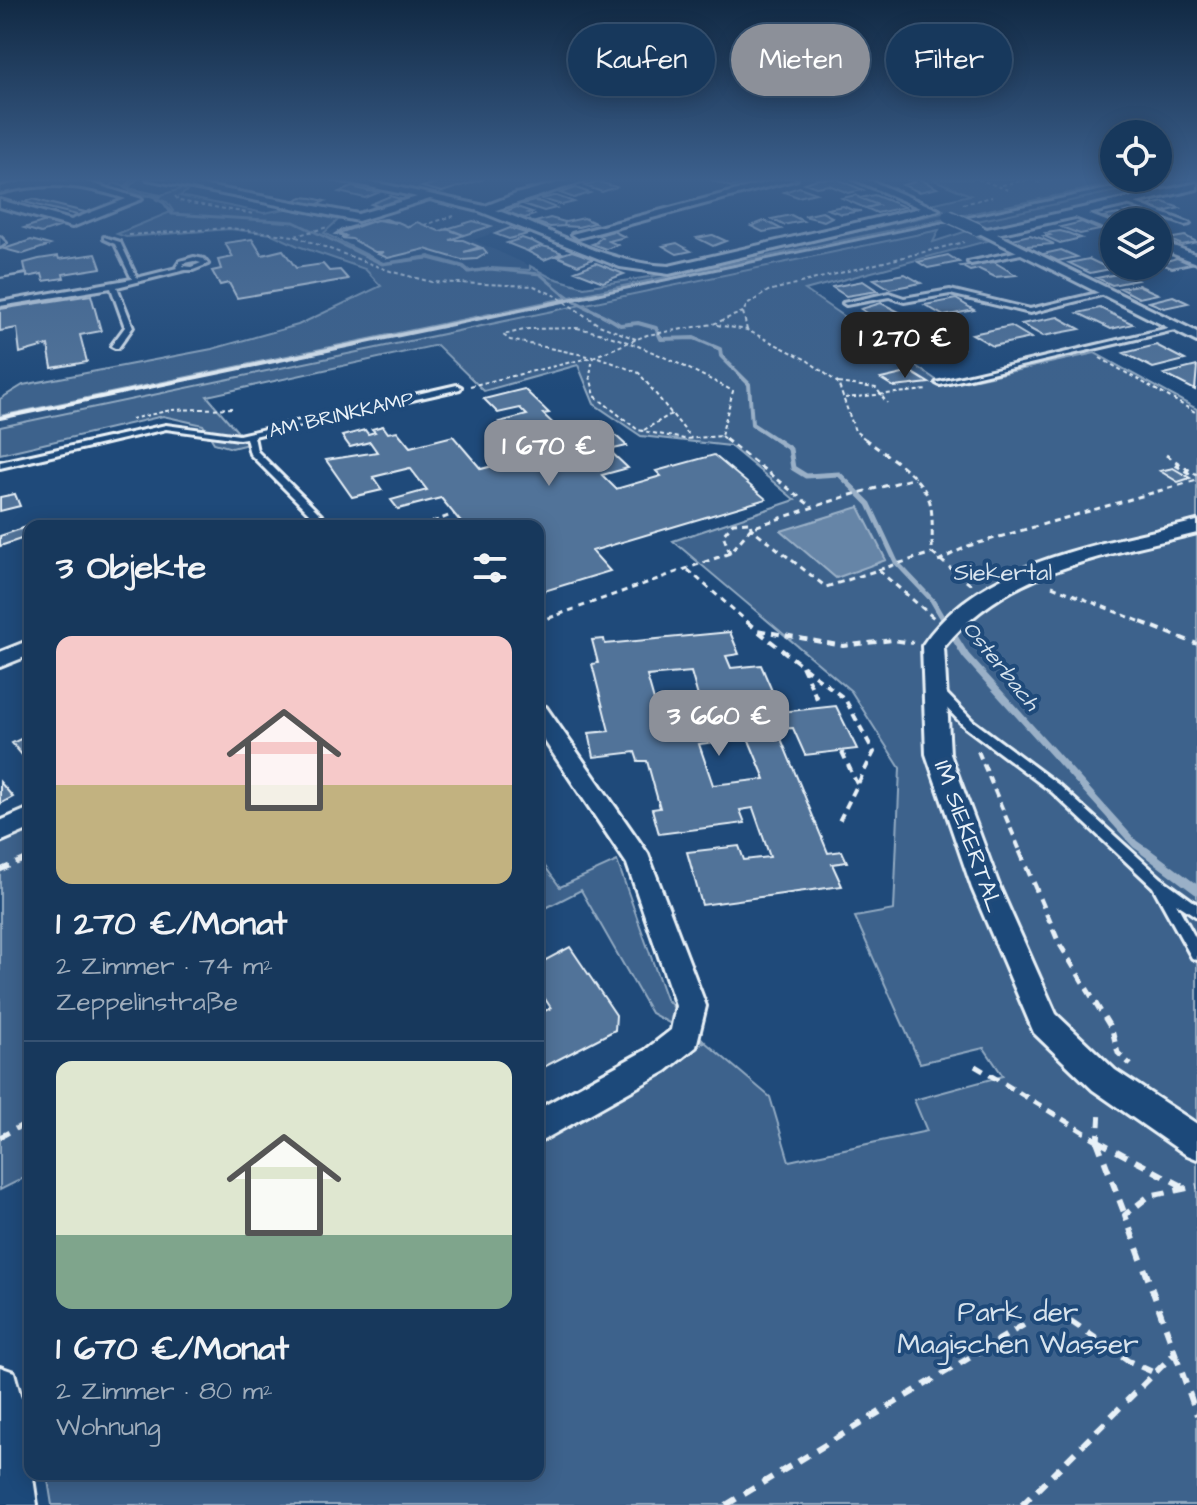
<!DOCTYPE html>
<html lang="de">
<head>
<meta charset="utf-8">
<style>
  body { margin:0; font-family:"Architects Daughter",sans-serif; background:#244365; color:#f1f3f6; height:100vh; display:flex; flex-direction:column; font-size:30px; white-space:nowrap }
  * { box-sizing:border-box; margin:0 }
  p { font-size:26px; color:#9eacbb }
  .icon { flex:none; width:44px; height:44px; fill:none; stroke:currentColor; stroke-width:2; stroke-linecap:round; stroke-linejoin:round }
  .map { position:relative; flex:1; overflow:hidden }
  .side { position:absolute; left:24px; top:520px; width:520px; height:960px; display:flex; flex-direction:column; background:#17385c; border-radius:16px; box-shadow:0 4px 20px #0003,0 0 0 2px #365272 }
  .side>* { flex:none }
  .top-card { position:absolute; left:568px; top:24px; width:508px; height:72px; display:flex; gap:16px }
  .controls { position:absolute; left:1100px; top:120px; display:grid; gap:16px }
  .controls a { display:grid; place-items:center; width:72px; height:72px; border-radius:50%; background:#17385c; box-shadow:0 4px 20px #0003,0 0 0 2px #365272; font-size:40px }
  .price { position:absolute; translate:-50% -68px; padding:0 18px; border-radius:16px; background:#8c9099; color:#fff; font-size:26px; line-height:52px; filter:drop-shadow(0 2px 4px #0008) }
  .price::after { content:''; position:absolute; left:50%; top:48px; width:24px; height:18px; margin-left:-12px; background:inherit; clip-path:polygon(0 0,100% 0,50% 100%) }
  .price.current { background:#222; color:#fff }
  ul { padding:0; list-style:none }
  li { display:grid; align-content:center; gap:16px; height:424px; padding:0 32px }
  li+li { border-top:2px solid #365272 }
  li span { display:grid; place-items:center; height:248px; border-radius:16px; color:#555 }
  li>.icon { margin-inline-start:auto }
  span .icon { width:144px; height:144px; fill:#fffc; stroke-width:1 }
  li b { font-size:34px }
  h2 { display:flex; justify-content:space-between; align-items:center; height:96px; padding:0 32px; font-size:34px }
  .tag { padding:0 28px; border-radius:36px; background:#17385c; box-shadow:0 4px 20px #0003,0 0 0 2px #365272; font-size:28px; line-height:72px }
  .tag.current { background:#8c9099; color:#fff }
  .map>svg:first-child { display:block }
  .built { fill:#2e5683 }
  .green { fill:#3c628c; stroke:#92aac2; stroke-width:2 }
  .water { fill:#6685a7; stroke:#9ab0c7; stroke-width:2 }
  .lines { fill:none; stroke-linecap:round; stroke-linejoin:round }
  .stream-far4 { stroke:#9ab0c7; stroke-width:3 }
  .stream-far3 { stroke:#9ab0c7; stroke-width:4 }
  .stream-far2 { stroke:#9ab0c7; stroke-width:5 }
  .stream-far1 { stroke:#9ab0c7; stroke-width:7 }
  .stream { stroke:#9ab0c7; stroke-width:9 }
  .building { fill:#517399; stroke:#e8f1f8; stroke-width:2; fill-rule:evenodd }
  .lane-casing { stroke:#e8f1f8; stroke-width:6 }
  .street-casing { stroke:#e8f1f8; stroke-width:6 }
  .path-far4 { stroke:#e8f1f8; stroke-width:2; stroke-dasharray:4 3; stroke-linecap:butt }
  .path-far3 { stroke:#e8f1f8; stroke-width:3; stroke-dasharray:6 5; stroke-linecap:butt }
  .path-far2 { stroke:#e8f1f8; stroke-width:4; stroke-dasharray:8 6; stroke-linecap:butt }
  .path-far1 { stroke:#e8f1f8; stroke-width:5; stroke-dasharray:10 7; stroke-linecap:butt }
  .path { stroke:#e8f1f8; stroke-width:6; stroke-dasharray:12 9; stroke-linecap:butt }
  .lane { fill:#1f4a7a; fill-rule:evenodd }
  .street { fill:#1f4a7a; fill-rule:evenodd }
  .rail-far1 { stroke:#e8f1f8; stroke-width:3 }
  .rail { stroke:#e8f1f8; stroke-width:4 }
  .street-bridge-casing { stroke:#e8f1f8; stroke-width:15; stroke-linecap:butt }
  .street-bridge { stroke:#1f4a7a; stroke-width:12 }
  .labels { text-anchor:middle; stroke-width:8; stroke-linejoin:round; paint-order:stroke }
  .far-street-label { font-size:20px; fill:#e8f1f8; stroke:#1f4a7a }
  .far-water-label { font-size:22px; font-style:italic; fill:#d4e1ec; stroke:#1f4a7a }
  .park-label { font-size:24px; fill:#d7e3ed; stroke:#1f4a7a }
  .street-label { font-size:24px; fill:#e8f1f8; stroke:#1f4a7a }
  .near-park-label { font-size:28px; fill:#d7e3ed; stroke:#1f4a7a }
</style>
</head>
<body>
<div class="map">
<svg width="1197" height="1505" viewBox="0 0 1197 1505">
  <rect width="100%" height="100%" fill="#1f4a7a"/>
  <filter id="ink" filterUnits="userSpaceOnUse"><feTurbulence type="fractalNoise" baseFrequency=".0125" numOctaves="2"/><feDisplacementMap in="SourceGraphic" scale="16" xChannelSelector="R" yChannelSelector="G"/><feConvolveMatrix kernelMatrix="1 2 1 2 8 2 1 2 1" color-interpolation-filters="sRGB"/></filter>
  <g filter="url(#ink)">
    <path class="built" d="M357,179h129l-52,16z
      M1136,179h37l-1173,248v-11z
      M429,202l46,10 39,14 -41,14 57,26 1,4 -40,-2 -21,3 -6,-5 -35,-10 -46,7 -60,-30z"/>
    <path class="green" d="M18,179h119l-9,9 33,7 20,-6 8,1 -9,6 84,17 26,-5 48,12 -14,13 59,30 46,-7 35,10 6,5 21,-3 39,2v-4l20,11 34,10 65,-10 298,-65 -16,-8 39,-9 -38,-16h204l-1136,237v-17l23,-14 189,-36 86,-24 83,-39 -16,-17 -67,-23 -26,-12 -42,-5 -104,8 -9,-3 56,-23 -6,-9 -52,-19 -6,4 -18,-6z
      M1173,179h24v3l-200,46 -11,-1 -9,-6z
      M939,230l-6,12 34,-11 20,10 -182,49 140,96 150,-33 102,56v1096h-1145l-5,-31h491v-336l166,-96 -53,-29 -70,-123 -43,22v-55l22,30 57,-26 49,138 39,43 65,55 19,64 138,-30 -13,-31 89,-24 -19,-28 -64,15 -65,-146 39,-7 6,-142 -49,-77 -178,-150 122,-41 -65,-54 -89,-10 -47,-32 -16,-39 -94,26 -47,-46 -230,51 41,48 -16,4 -18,-5 -11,-18 -40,-9 -163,38v-27z
      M30,822v353l-30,15v-354z"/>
    <path class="water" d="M859,507l27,53 -50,18 -55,-47z"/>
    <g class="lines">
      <path class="stream-far4" d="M132,179l-7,9 14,7 22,1 -5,3 8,4 8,11 122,8 88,42 46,-6 35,9 6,5 21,-3 50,5 26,22"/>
      <path class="stream-far3" d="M564,294c17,14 38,18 56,31l18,-2 18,5 5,11 33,-1 26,11 1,7 28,28 3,40 26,17"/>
      <path class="stream-far2" d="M775,439l15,10 3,19 13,8 33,-2 30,30 27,58 36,38 14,24"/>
      <path class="stream-far1" d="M945,622l21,34 169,188 13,9"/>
      <path class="stream" d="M1145,851l52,39"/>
    </g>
    <path class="building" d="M449,179h35l-42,13 -20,-5z
      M733,179l12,4 -14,4 -20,-7z
      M817,179h20l26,11 -15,3 -19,-8 -13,2 -11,-4z
      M907,179h13l17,9 -18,4 -16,-7 12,-3z
      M599,182l17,5 -14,5 -17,-6z
      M352,187l16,4 12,1 -15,6 -26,-6z
      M799,187l17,6 -18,4 -14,-5z
      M576,188l14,5 -16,5 -14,-5z
      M856,195l4,3 18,7 -13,3 -23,-10z
      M874,195l31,12 -28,6 -11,-5 12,-3 -18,-7z
      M390,196l14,4 -23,7 -10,-3z
      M553,196h4l17,6 -12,3 -20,-6z
      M302,197l10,1 13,3 -11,5 -23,-4z
      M33,199l15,4 41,10 -8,3 -57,-14z
      M534,201l7,1 15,6 -12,3 -21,-7z
      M1163,202l17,6 -17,4 -16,-6z
      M843,206l9,4 9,1 -19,3 -15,-5z
      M517,207l15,5 -4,1 6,2 -9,3 -21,-6z
      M1142,209l23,8 -18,4 -22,-9z
      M822,212l10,5 -8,4 -20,-5z
      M1118,214l19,6 -20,2 -14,-5z
      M791,215l12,6 -20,4 -11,-6z
      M550,218l15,4 -1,4 -14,1 -15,-5z
      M584,218l11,5 -17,4 -14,-1 1,-4z
      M386,219l10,4 -19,-3 -38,13 7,3 -11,-2 6,-4 35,-10z
      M377,220l21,2 11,5 8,-5 22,9 10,-2 15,6 -14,5h13l17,7 -16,5 19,-4 4,5 -10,6 -15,1 -37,-11 -37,9 -10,-4 6,-2h-9l-23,-13 -11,-1 5,-2 -7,-3z
      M46,221l16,5 -21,7 -17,-5z
      M473,221l18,5 -27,9 -18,-6z
      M764,221h2l15,8 -18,3 -12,-6z
      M1082,222l18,8 -20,4 -19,-7z
      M510,228l18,6 -19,5 -14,-5z
      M613,231l12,6 -16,4 9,4 -12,4 -14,-5 6,-2h-2l6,-5 -3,-2z
      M1060,231l8,2 13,5 -21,5 -16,-7 6,-1 -4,-2z
      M712,235h1l13,6 -13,5 -16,-8z
      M1030,235l13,4 11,5 -28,2 -14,-7z
      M1185,236l12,6 -15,3 -14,-6z
      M522,238l12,4 8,4 -15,5 -20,-8z
      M252,239l10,16 21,-5 13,18 27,-4 6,7 11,-1 8,9 -111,19 -8,-15 -9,2 -8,-14 9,-2 -3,-9 15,-3 -8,-14z
      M31,240l19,5 -27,9 -19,-5z
      M677,243l14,8 -14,3 -14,-8z
      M542,246l8,2 12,5 -18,7 -17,-9z
      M1061,250l16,7 -19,4 -15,-7z
      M572,251l9,3 12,5 -15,6 -21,-9z
      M96,254l5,14 -38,6 1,4 -20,3 -2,-7 -15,3v-3l-27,4 26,-5 -2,-10 15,-4 19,-3 1,3z
      M948,255l11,7 -31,6 -10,-6z
      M1177,258l14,6 -19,4 -13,-5z
      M1089,259l21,10 -20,4 -21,-10z
      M994,262l22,13 -21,2 -16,-8 -9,2 -9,-5z
      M596,263l28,11 -21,8 -28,-11z
      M1122,273l15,7 -25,5 -15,-7z
      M905,274l16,9 -31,6 -16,-10z
      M863,281l15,10 -32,5 -14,-9z
      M1138,285l20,9 -19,4 -19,-10z
      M91,295l10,36 -21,4 7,27 -35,6 -4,-23 -28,8 -3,-25 -17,3v-22z
      M1173,296l15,7 -24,5 -15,-6z
      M956,299l18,11 -30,6 -19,-11z
      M881,303l30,15 5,-1 5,3 -6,1 47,27 -32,6 -69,-45z
      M1100,308l33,16 -22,5 -33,-16z
      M1058,317l22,12 -37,7 -22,-12z
      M1011,326l20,12 -38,8 -21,-12z
      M1156,345l29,15 -32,8 -29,-15z
      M1197,366l-2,24 -31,-16z
      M911,372l18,11 -35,4 -13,-8z
      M524,389l25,24 -6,1 21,20 39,-10 24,22 -18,4 19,18 -26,7 14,14 45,-13 -5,-5 58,-16 52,44 -174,52 18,20 -72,22v-67h-74l-23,-28 -43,11 -7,-9 36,-10 -17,-22 -37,9 9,13 -30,7 -26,-37 51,-8 -7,-10 -20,5 -8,-11 23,-6 3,4 7,-2 -3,-3 11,-3 5,7 9,-2 13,16 43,-11 28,33 50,-13 -32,-34 28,-7 -7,-7 -22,5 -14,-14z
      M1173,468l17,10 -12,4 -18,-11z
      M15,494l5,12 -20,5v-14z
      M35,524l2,2h-7v10l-30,10v-10z
      M730,632l9,22 -13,2 5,12 30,-3 20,47 55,-6 21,43 -52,6 -12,-27 -16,1 51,124 14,-2 5,11 -15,2 10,22 -140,19 -15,-53 52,-6 5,14 26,-3 -17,-49 -13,2 5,13 -86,11 -7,-25 8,-1 -13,-47h-9l-3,-9 -41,5 -5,-24 20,-2 -17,-67 6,-1 -6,-23 12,-1 1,5zM691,672l8,28 -44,4 -8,-28zM748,738l17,41 -52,6 -14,-41z
      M29,735l1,16 -8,4 -10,-12z
      M0,782l13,15 -13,7z
      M570,947l46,68 -1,15 -77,40v-56l13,-6 -13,-20v-24z"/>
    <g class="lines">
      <defs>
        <path id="lane" d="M1127,200l62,23 1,1 -5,1 -60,-22z
          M104,237l16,5 17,36 40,-10 -1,-1 4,-6 14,-4 10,2 4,5 -15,6h-8l-68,17 16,40 -15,21h-3l-4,-2 14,-19 -14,-39 -111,18v-4l132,-23 -17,-35 -11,-5zM194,261l7,2 -10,4 -8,-1 1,-3z
          M1024,250l2,3 -55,11 -3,-2z
          M950,290l80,19 76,-18 3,2 -79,20 -80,-19 -46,8 -15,-5 -43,8 -3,-2 46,-10 15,5z
          M1177,326l4,2 -2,1 -239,56 -4,-2z
          M457,385l4,2 -1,2 -206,47 3,15 75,75h-10l-72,-72 -4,-16 -7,1 -73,-10 -166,39v-6l166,-37 73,10z
          M937,687l4,1 32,33 87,65 101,92 36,26v13l-21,-14 21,38v19l-5,-2 -39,-71 -101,-95 -87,-65 -32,-33 -2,-3 2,-3z"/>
        <path id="street" d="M34,179l50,2 58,18 -70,28 -72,-20v-7l71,20 55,-21c-45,-15 -81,-17 -126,-6v-6z
          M147,179h22l189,35 59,-17 -85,-18h23l37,7 93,20 31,-12 57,-15h18l-95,31c58,20 111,54 173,56l251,-58 -67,-29h14l72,31 -270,64 -49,-7 -141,-56 -49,-12 -72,22z
          M779,179h18l-219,59 -6,-4z
          M1197,183v6l-109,25 26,10v8l-39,-15 -78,17 200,98v10l-226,-113 6,-4 10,4z
          M0,237l6,6 -6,4z
          M1158,240l39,15v8l-39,-15z
          M1197,521v12c-92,23 -190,36 -253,114l6,107 50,134 56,126 59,56 82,54v35l-12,-5 -92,-64 -59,-57 -62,-145 -46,-134 -4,-108c59,-88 181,-101 275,-125z
          M30,640v15l-30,12v-15z
          M538,705l8,2 102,147 58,152 -10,41 -30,24 -128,72v-34l106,-58 27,-21 5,-24 -49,-142 -89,-133z
          M30,808v21l-30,13v-21z
          M0,1367l14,5 7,26 9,-4v41l-3,2 10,68h-37z"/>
      </defs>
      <use href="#lane" class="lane-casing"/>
      <use href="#street" class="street-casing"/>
      <path class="path-far4" d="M978,179l33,12
        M1030,179l10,4
        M1002,185l29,-6
        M175,196l4,5 75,13
        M963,204l29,-7
        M424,225l30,-9
        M129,235l100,-7 65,8 99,36 39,10 102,4 22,10 43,29 37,14
        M295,236l33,-9
        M717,325l30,5 60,30 31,23 17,48 13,10
        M577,328c54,10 107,38 156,63l-12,45 -37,3 -46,-9 -43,-34 -5,-20 3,-19 -83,-17 -7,-5 25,-6z
        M747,330l-4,-18 4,-7 21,-14 196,-49
        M598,357l41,16 52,65
        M1100,358l97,55
        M838,383l38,5 11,15
        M470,386l123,-29 54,-22 66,-11 30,-12
        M845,398l82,-8
        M131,419l40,-9 63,-2
        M644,430l29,-17
        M721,436l6,5"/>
      <path class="path-far3" d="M725,439l87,68
        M865,439c23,18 61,38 66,68 2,15 1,31 1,46l39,32
        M1166,455l31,20
        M1175,465l17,10
        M422,526l32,-12
        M730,553l-7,-18 10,-12 17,-1 1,6 75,59 52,-17 56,48
        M938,561l30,-15 229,-66
        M688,570l62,54
        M878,570l54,-17
        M1052,586l94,38
        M538,622l192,-69 21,-25 96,-32 68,-18"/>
      <path class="path-far2" d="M747,622l10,8 86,16 49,-6 21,3
        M1141,622l56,22
        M759,632l86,67 29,53 -35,69
        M802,666l16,35
        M978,751l43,102
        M842,752l15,32"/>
      <path class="path-far1" d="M1020,851l39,92 53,87 6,23 13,12
        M0,870l30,-13
        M975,1066l127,77
        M0,1137l30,-16
        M1098,1143l2,-33"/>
      <path class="path" d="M1097,1141l28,74
        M1098,1141l88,47
        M1175,1353l22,62
        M726,1505l314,-190h22l66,46 27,12
        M1022,1505l153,-152 -50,-138 24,-19 48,-10"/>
      <use href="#lane" class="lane"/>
      <use href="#street" class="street"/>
      <path class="rail-far1" d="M588,296l560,-117"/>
      <path class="rail" d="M0,418l597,-124"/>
      <defs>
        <path id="street-bridge" d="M948,216l29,13"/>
      </defs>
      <use href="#street-bridge" class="street-bridge-casing"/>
      <use href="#street-bridge" class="street-bridge"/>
    </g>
  </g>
  <linearGradient id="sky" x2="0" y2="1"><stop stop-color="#112943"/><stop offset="0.46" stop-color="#3c608d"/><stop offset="1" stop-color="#3c608d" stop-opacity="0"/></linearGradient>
  <rect width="1197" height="390" fill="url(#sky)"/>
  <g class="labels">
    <g class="far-street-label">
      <text transform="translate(341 414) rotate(-13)" y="7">AM BRINKKAMP</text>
    </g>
    <g class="far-water-label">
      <text transform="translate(1002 665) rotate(51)" y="8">Osterbach</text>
    </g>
    <g class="park-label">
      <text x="1003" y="580">Siekertal</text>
    </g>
    <g class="street-label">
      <text transform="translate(969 836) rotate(70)" y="8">IM SIEKERTAL</text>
    </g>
    <g class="near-park-label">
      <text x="1018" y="1321">Park der<tspan x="1018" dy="32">Magischen Wasser</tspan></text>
    </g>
  </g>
</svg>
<div class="controls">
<a><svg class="icon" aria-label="locate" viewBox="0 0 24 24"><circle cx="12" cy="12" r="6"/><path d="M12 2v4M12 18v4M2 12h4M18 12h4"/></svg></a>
<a><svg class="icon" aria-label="layers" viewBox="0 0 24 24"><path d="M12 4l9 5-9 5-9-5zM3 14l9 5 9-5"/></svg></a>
</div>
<b class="price current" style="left:905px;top:380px">1 270 €</b>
<b class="price" style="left:549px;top:488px">1 670 €</b>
<b class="price" style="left:719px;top:758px">3 660 €</b>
<div class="top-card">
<a class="tag">Kaufen</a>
<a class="tag current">Mieten</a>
<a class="tag">Filter</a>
</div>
<section class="side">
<h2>3 Objekte<svg class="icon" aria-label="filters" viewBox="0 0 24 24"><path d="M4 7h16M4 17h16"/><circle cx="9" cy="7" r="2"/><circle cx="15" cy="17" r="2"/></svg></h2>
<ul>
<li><span style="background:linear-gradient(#f6c9c9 60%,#c2b280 0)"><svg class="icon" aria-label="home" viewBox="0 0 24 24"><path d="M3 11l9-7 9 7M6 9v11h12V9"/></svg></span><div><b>1 270 €/Monat</b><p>2 Zimmer · 74 m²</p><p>Zeppelinstraße</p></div></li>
<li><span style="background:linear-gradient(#dfe7d0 70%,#7fa58c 0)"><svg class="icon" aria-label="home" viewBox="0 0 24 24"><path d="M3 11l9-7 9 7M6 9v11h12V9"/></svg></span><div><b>1 670 €/Monat</b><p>2 Zimmer · 80 m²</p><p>Wohnung</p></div></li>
</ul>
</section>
</div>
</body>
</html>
